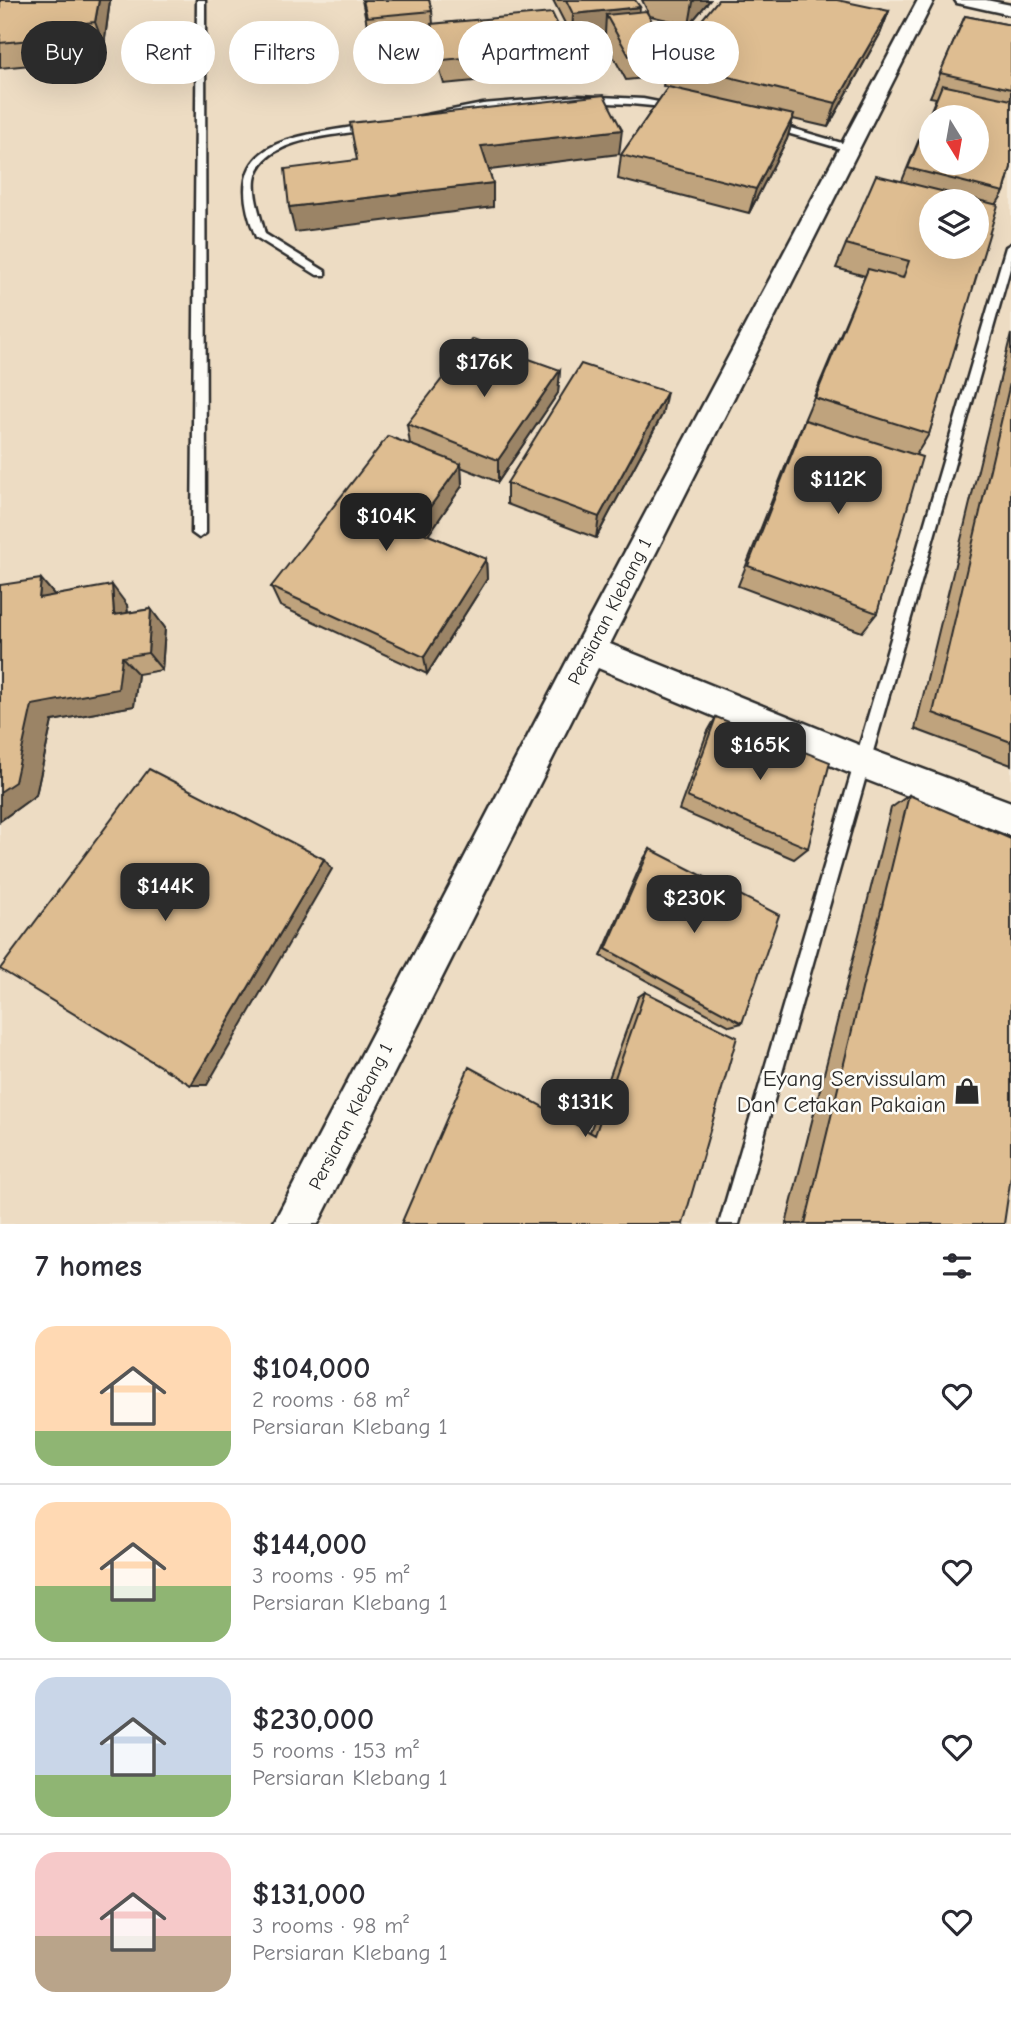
<!DOCTYPE html>
<html lang="en">
<head>
<meta charset="utf-8">
<style>
  body { margin:0; font-family:"Comic Neue",sans-serif; background:#f7f7f7; color:#2b2b33; height:100vh; display:flex; flex-direction:column; font-size:26px; white-space:nowrap }
  * { box-sizing:border-box; margin:0 }
  p { font-size:23px; color:#7c7c81 }
  .icon { flex:none; width:38px; height:38px; fill:none; stroke:currentColor; stroke-width:2; stroke-linecap:round; stroke-linejoin:round }
  .map { position:relative; height:1224px; overflow:hidden }
  .side { display:flex; flex-direction:column; background:#fff; flex:1 }
  .side>* { flex:none }
  .hud { position:absolute; left:21px; top:21px; width:970px; height:63px; display:flex; gap:14px }
  .needle { width:46px; rotate:169deg }
  .controls { position:absolute; left:919px; top:105px; display:grid; gap:14px }
  .controls a { display:grid; place-items:center; width:70px; height:70px; border-radius:50%; background:#fff; box-shadow:0 7px 28px #0002; font-size:35px }
  .price { position:absolute; translate:-50% -60px; padding:0 16px; border-radius:14px; background:#2b2b2b; color:#fff; font-size:23px; line-height:46px; filter:drop-shadow(0 2px 4px #0008) }
  .price::after { content:''; position:absolute; left:50%; top:42px; width:21px; height:16px; margin-left:-10px; background:inherit; clip-path:polygon(0 0,100% 0,50% 100%) }
  .price.selected { background:#222; color:#fff }
  ul { padding:0; list-style:none }
  li { display:flex; align-items:center; gap:21px; height:175px; padding:0 35px }
  li+li { border-top:2px solid #e1e1e2 }
  li span { display:grid; place-items:center; flex:none; width:196px; height:140px; border-radius:21px; color:#555 }
  li>.icon { margin-inline-start:auto }
  span .icon { width:84px; height:84px; fill:#fffc; stroke-width:1 }
  li b { font-size:30px }
  h2 { display:flex; justify-content:space-between; align-items:center; height:84px; padding:0 35px; font-size:30px }
  .chip { padding:0 24px; border-radius:32px; background:#fff; box-shadow:0 7px 28px #0002; font-size:24px; line-height:63px }
  .chip.selected { background:#2b2b2b; color:#fff }
  .map>svg:first-child { display:block }
  .built { fill:#eddcc3; fill-rule:evenodd }
  .lines { fill:none; stroke-linecap:round; stroke-linejoin:round }
  .service-casing { stroke:#2b2b2b; stroke-width:5 }
  .minor-casing { stroke:#2b2b2b; stroke-width:5 }
  .service { fill:#fdfcf7; fill-rule:evenodd }
  .minor { fill:#fdfcf7; fill-rule:evenodd }
  .wall { fill:#bfa37d; stroke:#2b2b2b; stroke-width:2 }
  .shaded-wall { fill:#9b8466; stroke:#2b2b2b; stroke-width:2 }
  .building { fill:#debd91; stroke:#2b2b2b; stroke-width:2; fill-rule:evenodd }
  .labels { text-anchor:middle; stroke-width:5; stroke-linejoin:round; paint-order:stroke }
  .street-label { font-size:19px; fill:#2b2b2b; stroke:#fdfcf7 }
  .near-poi-label { font-size:23px; fill:#2b2b2b; stroke:#fdfcf7; text-anchor:end }
</style>
</head>
<body>
<div class="map">
<svg width="1011" height="1224" viewBox="0 0 1011 1224">
  <rect width="100%" height="100%" fill="#f4e9d8"/>
  <filter id="ink" filterUnits="userSpaceOnUse"><feTurbulence type="fractalNoise" baseFrequency=".0143" numOctaves="2"/><feDisplacementMap in="SourceGraphic" scale="14" xChannelSelector="R" yChannelSelector="G"/><feConvolveMatrix kernelMatrix="1 2 1 2 8 2 1 2 1" color-interpolation-filters="sRGB"/></filter>
  <g filter="url(#ink)">
    <path class="built" d="M0,0h1011v1224h-1011zM931,117h45v46h-45zM931,201h45v46h-45z"/>
    <g class="lines">
      <defs>
        <path id="service" d="M197,0h8l1,533 -7,5 -7,-5z
          M579,96l64,3 36,7 -4,3c-86,-13 -170,-5 -255,11l-4,-3 67,-13z
          M773,123l79,23 2,2 -5,3 -79,-23 -1,-2z
          M370,124l4,3 -1,2c-34,7 -112,7 -118,51 -2,17 6,37 10,54l60,37v4h-8l-61,-38c-41,-102 41,-99 114,-113z
          M1011,244v21l-272,959h-20l287,-977z"/>
        <path id="minor" d="M918,0h16l-324,644 254,103 147,55v34l-162,-63 -251,-105 -280,556h-45l305,-584z
          M955,0h31l25,5v10l-54,-12z"/>
      </defs>
      <use href="#service" class="service-casing"/>
      <use href="#minor" class="minor-casing"/>
      <use href="#service" class="service"/>
      <use href="#minor" class="minor"/>
    </g>
    <path class="wall" d="M0,0h110l-6,46 -40,4 -2,12 -62,6z
      M362,0h67l3,11 1,13 136,24 -1,24 -124,12 -11,-36 -1,-13 -62,5z
      M553,0h82l4,12 32,40 -1,7 219,-48 -9,23 -52,93 -35,-8 -6,20 -38,74 -131,-34 3,-24 47,-68 -5,-1 2,-10 -39,4 -22,-41 1,-5 -33,3z
      M642,0h68l-21,25 -39,-9z
      M965,16l46,9v142l-7,25 -8,13 -67,229 -13,21 -39,158 -15,19 -124,-46 57,-144 70,-166 -29,-8 10,-24 56,-63 34,-83 -6,-1z
      M1011,334v431l-96,-36z
      M560,370l-2,23 -60,89 -37,-15 1,19 -34,49 58,24 1,20 -60,95 -147,-68 -9,-19 139,-143 -3,-20z
      M662,415l-66,123 -89,-34v-21z
      M0,585l55,10 72,10 1,8 23,-4 14,19 -3,42 -24,4 -4,32 -82,15 -16,74 -36,26z
      M716,717l92,131 -14,11 -115,-49 28,-77z
      M909,795l95,429h-218l105,-416z
      M650,849l92,174 -12,3 -129,-70 42,-96z
      M645,992l38,232 -93,-92 48,-135z"/>
    <path class="shaded-wall" d="M99,0h11l-6,46 -9,-24z
      M695,0h15l-21,25 4,-23z
      M640,7l-3,24 -31,-16 -1,19 -33,3 1,-23z
      M889,11l-9,23 -52,93 8,-24z
      M54,26l10,24 -2,12 -10,-24z
      M794,115l-7,24 -38,74 7,-24z
      M622,130l-3,24 -138,17v-25z
      M493,183v24l-198,25 -6,-25z
      M560,370l-2,23 -60,89v-22z
      M667,392l-5,23 -66,123 3,-21z
      M461,464l1,22 -44,64 -4,-21z
      M486,559l1,20 -60,95 -3,-17z
      M41,579l17,20 -19,-1z
      M112,585l15,20 2,29 -15,-19z
      M151,609l14,19 -3,42 -14,-17z
      M122,657l16,17 -4,32 -82,15 -16,74 -36,26v-29l32,-87z
      M324,859l8,10 -125,216h-16z"/>
    <path class="building" d="M0,0h99l-4,22 -41,4 -2,12 -52,5z
      M363,0h66l3,11 -65,6z
      M566,0h69l5,7 -67,7z
      M718,0h119l52,11 -53,92 -169,-41z
      M646,11l25,41 -42,4 -23,-41z
      M552,13l17,35 -126,12 -12,-36z
      M965,16l46,9v64l-71,-16z
      M942,85l69,15v67l-7,25 -96,-24zM931,117h45v46h-45z
      M668,87l126,28 -38,74 -135,-34z
      M604,95l18,35 -141,16 12,37 -204,24 -4,-38 72,-9 -7,-37z
      M876,175l122,30 -69,229 -114,-36 53,-129 35,9 6,-17 -63,-17zM931,201h45v46h-45z
      M473,339l87,31 -62,90 -91,-36z
      M581,364l86,28 -68,125 -92,-34z
      M1011,379v363l-78,-29z
      M805,420l117,37 -45,156 -129,-47z
      M388,436l73,28 -47,65 72,30 -62,98 -153,-70z
      M41,579l-2,19 73,-13 2,30 37,-6 -3,44 -26,4 -4,32 -86,16 -17,77 -15,10v-207z
      M716,717l114,45 -22,86 -121,-51z
      M149,769l175,90 -133,226 -191,-116z
      M909,795l102,44v337l-7,48h-199z
      M650,849l129,66 -37,108 -136,-74z
      M645,992l92,45 -54,187h-282l68,-157 126,68z"/>
  </g>
  <defs>
    <symbol id="shop-bare" viewBox="-9 -9 18 18"><path d="M-5-2.5h2.3a2.7 3.5 0 0 1 5.4 0H5L5.5 6h-11ZM-1.5-2.5h3a1.5 2.3 0 0 0-3 0Z" fill="#2b2b2b" stroke="#fdfcf7" stroke-width="2.5" paint-order="stroke"/></symbol>
  </defs>
  <g fill-rule="evenodd">
    <use href="#shop-bare" x="948" y="1072" width="38" height="38"/>
  </g>
  <g class="labels">
    <g class="street-label">
      <text transform="translate(609 611) rotate(-63)" y="7">Persiaran Klebang 1</text>
      <text transform="translate(350 1116) rotate(-63)" y="7">Persiaran Klebang 1</text>
    </g>
    <g class="near-poi-label">
      <text x="946" y="1086">Eyang Servissulam<tspan x="946" dy="26">Dan Cetakan Pakaian</tspan></text>
    </g>
  </g>
</svg>
<div class="controls">
<a><svg class="needle" viewBox="-14 -14 28 28"><path d="M0-13l5 13h-10z" fill="#e53935"/><path d="M0 13l5-13h-10z" fill="#7c7c81"/></svg></a>
<a><svg class="icon" aria-label="layers" viewBox="0 0 24 24"><path d="M12 4l9 5-9 5-9-5zM3 14l9 5 9-5"/></svg></a>
</div>
<b class="price" style="left:484px;top:399px">$176K</b>
<b class="price" style="left:838px;top:516px">$112K</b>
<b class="price selected" style="left:386px;top:553px">$104K</b>
<b class="price" style="left:760px;top:782px">$165K</b>
<b class="price" style="left:165px;top:923px">$144K</b>
<b class="price" style="left:694px;top:935px">$230K</b>
<b class="price" style="left:585px;top:1139px">$131K</b>
<div class="hud">
<a class="chip selected">Buy</a>
<a class="chip">Rent</a>
<a class="chip">Filters</a>
<a class="chip">New</a>
<a class="chip">Apartment</a>
<a class="chip">House</a>
</div>
</div>
<section class="side">
<h2>7 homes<svg class="icon" aria-label="filters" viewBox="0 0 24 24"><path d="M4 7h16M4 17h16"/><circle cx="9" cy="7" r="2"/><circle cx="15" cy="17" r="2"/></svg></h2>
<ul>
<li><span style="background:linear-gradient(#ffd9b3 75%,#8fb573 0)"><svg class="icon" aria-label="home" viewBox="0 0 24 24"><path d="M3 11l9-7 9 7M6 9v11h12V9"/></svg></span><div><b>$104,000</b><p>2 rooms · 68 m²</p><p>Persiaran Klebang 1</p></div><svg class="icon" aria-label="heart" viewBox="0 0 24 24"><path d="M12 20l-8-8c-3-5 5-10 8-4 3-6 11-1 8 4z"/></svg></li>
<li><span style="background:linear-gradient(#ffd9b3 60%,#8fb573 0)"><svg class="icon" aria-label="home" viewBox="0 0 24 24"><path d="M3 11l9-7 9 7M6 9v11h12V9"/></svg></span><div><b>$144,000</b><p>3 rooms · 95 m²</p><p>Persiaran Klebang 1</p></div><svg class="icon" aria-label="heart" viewBox="0 0 24 24"><path d="M12 20l-8-8c-3-5 5-10 8-4 3-6 11-1 8 4z"/></svg></li>
<li><span style="background:linear-gradient(#c9d6e8 70%,#8fb573 0)"><svg class="icon" aria-label="home" viewBox="0 0 24 24"><path d="M3 11l9-7 9 7M6 9v11h12V9"/></svg></span><div><b>$230,000</b><p>5 rooms · 153 m²</p><p>Persiaran Klebang 1</p></div><svg class="icon" aria-label="heart" viewBox="0 0 24 24"><path d="M12 20l-8-8c-3-5 5-10 8-4 3-6 11-1 8 4z"/></svg></li>
<li><span style="background:linear-gradient(#f6c9c9 60%,#b9a48a 0)"><svg class="icon" aria-label="home" viewBox="0 0 24 24"><path d="M3 11l9-7 9 7M6 9v11h12V9"/></svg></span><div><b>$131,000</b><p>3 rooms · 98 m²</p><p>Persiaran Klebang 1</p></div><svg class="icon" aria-label="heart" viewBox="0 0 24 24"><path d="M12 20l-8-8c-3-5 5-10 8-4 3-6 11-1 8 4z"/></svg></li>
</ul>
</section>
</body>
</html>
